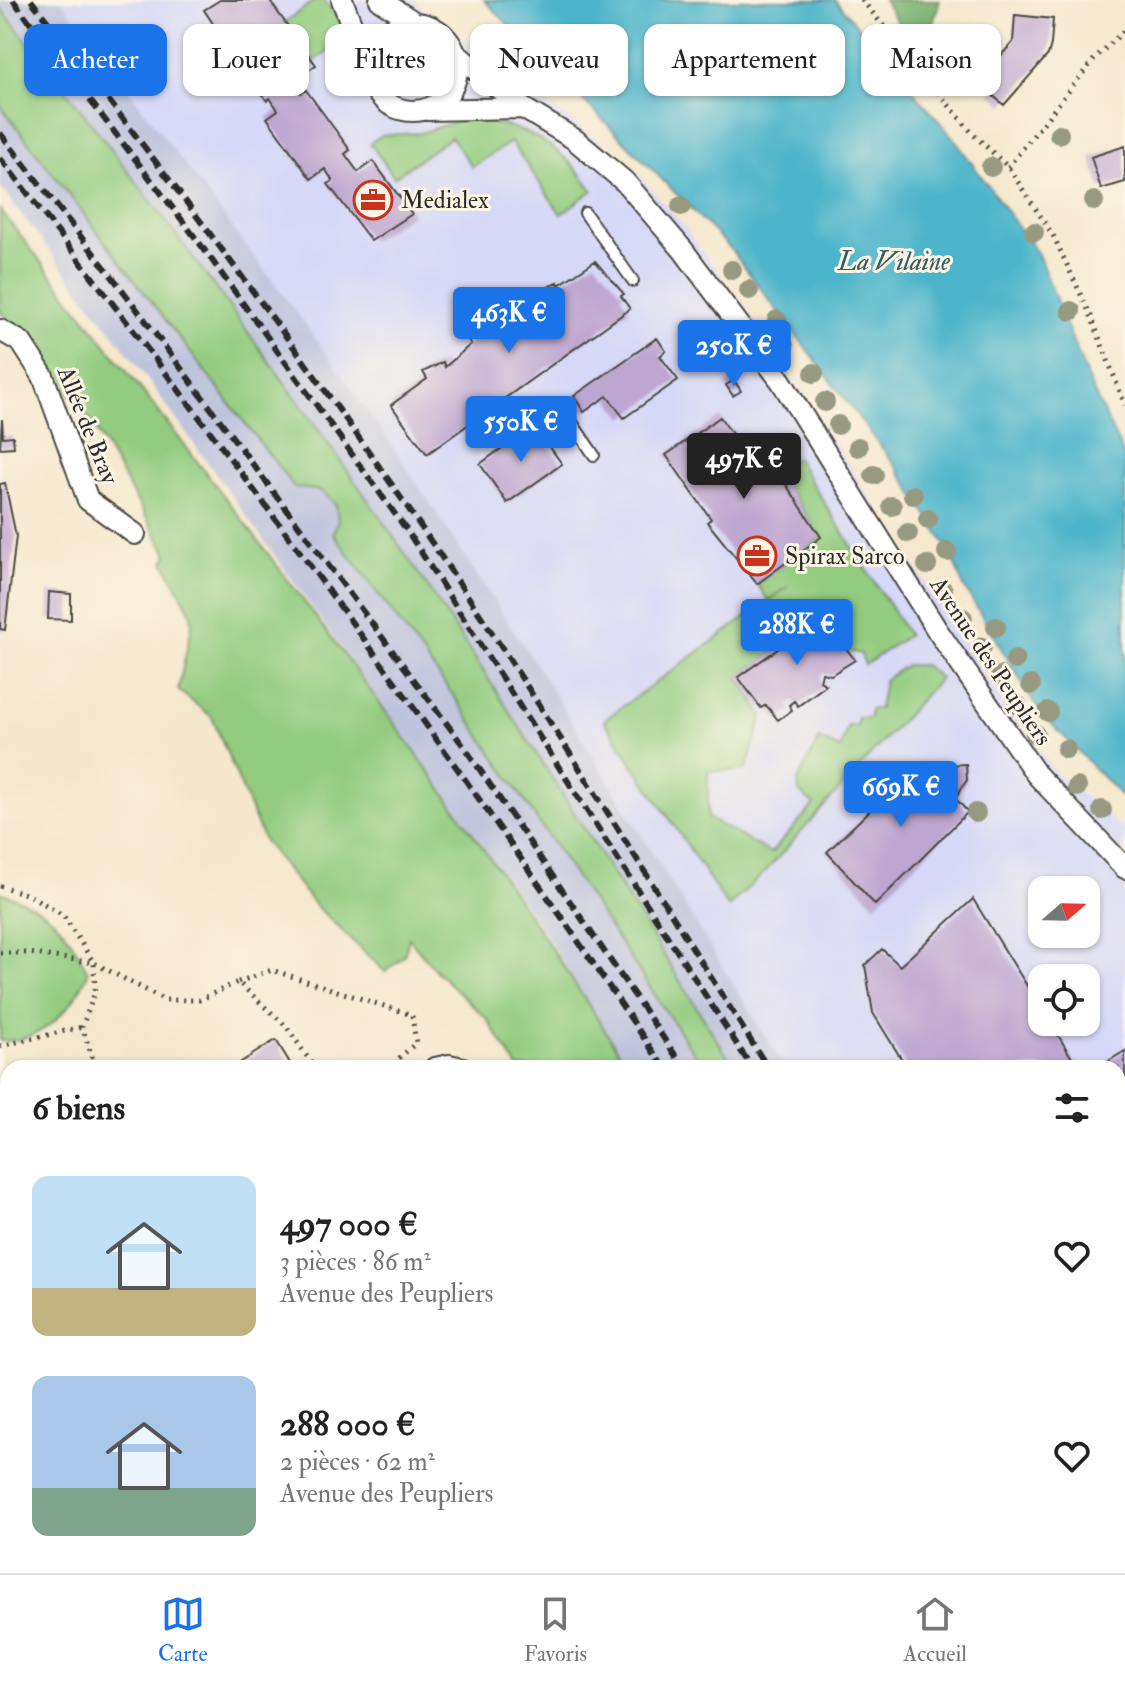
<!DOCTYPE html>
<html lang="fr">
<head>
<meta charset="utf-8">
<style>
  body { margin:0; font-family:"IM FELL Double Pica",serif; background:#f6f6f6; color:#222; height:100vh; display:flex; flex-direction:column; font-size:30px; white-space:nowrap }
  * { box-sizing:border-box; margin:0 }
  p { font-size:26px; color:#767676 }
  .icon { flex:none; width:44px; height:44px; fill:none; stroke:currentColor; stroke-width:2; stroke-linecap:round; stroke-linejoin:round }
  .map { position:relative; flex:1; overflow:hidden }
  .side { position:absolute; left:0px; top:1060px; width:1126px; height:514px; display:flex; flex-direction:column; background:#fff; border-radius:24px 24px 0 0; box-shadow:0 2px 6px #0004 }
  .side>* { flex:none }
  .hud { position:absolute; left:24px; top:24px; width:1078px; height:72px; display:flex; gap:16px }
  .needle { width:52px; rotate:70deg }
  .buttons { position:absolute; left:1028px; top:876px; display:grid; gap:16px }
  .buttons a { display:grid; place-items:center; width:72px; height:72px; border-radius:16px; background:#fff; box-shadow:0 2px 6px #0004; font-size:40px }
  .price { position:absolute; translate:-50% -68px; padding:0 18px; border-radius:8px; background:#1a73e8; color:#fff; font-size:26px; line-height:52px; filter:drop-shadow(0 2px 4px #0008) }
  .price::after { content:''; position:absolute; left:50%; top:48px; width:24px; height:18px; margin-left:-12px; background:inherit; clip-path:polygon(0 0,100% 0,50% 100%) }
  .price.on { background:#222; color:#fff }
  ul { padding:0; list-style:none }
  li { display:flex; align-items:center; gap:24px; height:200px; padding:0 32px }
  li span { display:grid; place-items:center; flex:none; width:224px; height:160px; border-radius:16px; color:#555 }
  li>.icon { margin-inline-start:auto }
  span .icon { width:96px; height:96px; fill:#fffc; stroke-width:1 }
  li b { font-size:34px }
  h2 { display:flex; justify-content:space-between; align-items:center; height:96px; padding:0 32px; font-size:34px }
  .tag { padding:0 28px; border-radius:16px; background:#fff; box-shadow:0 2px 6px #0004; font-size:28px; line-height:72px }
  .tag.on { background:#1a73e8; color:#fff }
  .menu { display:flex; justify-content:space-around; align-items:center; height:112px; border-top:2px solid #e0e0e0; background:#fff; font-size:22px; color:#767676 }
  .menu a { display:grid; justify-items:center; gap:4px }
  .menu .on { color:#1a73e8 }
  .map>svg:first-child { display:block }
  .built { fill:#d6d8f8; fill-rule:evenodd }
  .industrial { fill:#bec3dd }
  .green { fill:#93cc80; stroke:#5f7c56; stroke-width:2 }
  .forest { fill:#76b06e; stroke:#506e4c; stroke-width:2 }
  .water { fill:#4db5cb; stroke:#3c707b; stroke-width:2 }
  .building { fill:#bda6d0 }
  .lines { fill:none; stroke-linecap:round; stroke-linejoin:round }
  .service-casing { stroke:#494743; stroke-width:14 }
  .minor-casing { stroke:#494743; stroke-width:24 }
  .tertiary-casing { stroke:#494743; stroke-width:30 }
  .path { stroke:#494743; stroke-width:5; stroke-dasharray:2 6; stroke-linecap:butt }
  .service { stroke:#fff; stroke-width:10 }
  .minor { stroke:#fff; stroke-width:20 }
  .tertiary { stroke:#fff; stroke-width:26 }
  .rail { stroke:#2b2b2b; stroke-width:6; stroke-dasharray:12 6; stroke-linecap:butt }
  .tree { fill:#979a81 }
  .labels { text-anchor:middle; stroke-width:6; stroke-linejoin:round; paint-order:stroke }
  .poi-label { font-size:24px; fill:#2b2b2b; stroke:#fcf5e5; text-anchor:start }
  .street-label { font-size:24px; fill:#2b2b2b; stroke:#fcf5e5 }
  .water-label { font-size:26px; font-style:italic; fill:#375b63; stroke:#fcf5e5 }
</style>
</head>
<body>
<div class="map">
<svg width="1125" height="1573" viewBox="0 0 1125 1573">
  <rect width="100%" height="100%" fill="#fcf5e5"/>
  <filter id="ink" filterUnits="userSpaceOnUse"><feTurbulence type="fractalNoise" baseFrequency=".0125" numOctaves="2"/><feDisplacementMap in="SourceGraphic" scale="16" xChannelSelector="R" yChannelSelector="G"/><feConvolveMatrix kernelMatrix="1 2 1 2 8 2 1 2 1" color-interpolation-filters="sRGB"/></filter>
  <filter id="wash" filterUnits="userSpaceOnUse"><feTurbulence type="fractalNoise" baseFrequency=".006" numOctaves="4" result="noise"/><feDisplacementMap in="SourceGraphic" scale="32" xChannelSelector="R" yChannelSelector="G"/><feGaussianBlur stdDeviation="1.8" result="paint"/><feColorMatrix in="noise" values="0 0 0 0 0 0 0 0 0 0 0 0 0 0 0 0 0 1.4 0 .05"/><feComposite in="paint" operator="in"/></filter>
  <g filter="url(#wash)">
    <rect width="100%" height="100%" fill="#f5e7cc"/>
    <path class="built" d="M61,0h352l107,84 103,74 59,66 64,84 238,364 70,99 71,59v743h-27l-5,-7h25v-498h-333l-239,-388 -157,-239zM1042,890h44v44h-44zM1042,978h44v44h-44z"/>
    <path class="industrial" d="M0,0h61l244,324 84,117 157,239 239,388h-156l-85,-136 -111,-157 -296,-410 -137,-179z"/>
    <path class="green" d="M316,0h8l18,23 1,19 -30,20 -28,-40z
      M0,7c125,157 246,319 361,483 132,188 251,385 374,578h-31l-248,-369 -123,-166 5,-12 -2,-16 -15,-14 -27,-4 -294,-382z
      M463,119c58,4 96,23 130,71l-32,24 -50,-72 -39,25 -21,-30 -57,40 -24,-34 12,-8 39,-2z
      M0,210c220,279 440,557 629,858h-111l-32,-50 -49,-46 -28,-34 -5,18 -19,16 -71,-68 -50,-63 -52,-124 -34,-27 14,-65 -1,-12 -27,-51 4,-7 -79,-137 -89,-107z
      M796,458l112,177 -43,30 -4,-11 -13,-3 -3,-21 -14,-22 -24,16 -20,-2 -5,24 -44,31 25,39 -17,54 -38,1v47l63,35 43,-48 -15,-13 -1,-11 21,-42 21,10 8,-23h9l1,-8h12v-9h9l5,-29 22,-15h18l16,13 -175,194 -37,35 -124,-187 184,-133 -20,13 -11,-16 64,-47 -44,-66z
      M0,892c51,18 65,32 88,81 -16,36 -44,69 -88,68z
      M799,1566h150l4,7h-185z"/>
    <path class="forest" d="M884,0h56l-12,40 -28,-13z"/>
    <path class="water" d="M484,0h351l117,136 86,118 53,133 34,70v343l-86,-89 -76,-126 -14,-35 -51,-81 -169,-222z"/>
    <g id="blocks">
      <path class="building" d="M220,0h49l47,65 -23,16 8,12 5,-3 44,60 -5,4 13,18 15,-11 39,53 -41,27 -43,-57 5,-3 -8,-12 -14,10 -44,-61 11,-8 -8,-12 -3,3 -25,-36 -4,2 -16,-15 6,-6 -24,-36z
        M1015,15l38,4 -2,25 -3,11 -44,50 -13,-11 3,-4 -13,-12 32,-36z
        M1125,146v36l-24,7 -10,-32z
        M595,261l29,33 -3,2 9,13 -203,145 -36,-49 36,-26 -4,-7 20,-10 2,5 26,-23 -14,-22 21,-15 17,21 45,-29 -3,-6 21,-11 1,3z
        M657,338l9,13 -6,5 18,24 -54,38 -17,-22 -23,16 -10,-16z
        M734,380l7,11 -8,5 -7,-11z
        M720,417l40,56 8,-5 9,3 44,66 -64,47 -50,-62 4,-3 -45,-64z
        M2,419l1,18 10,-1 1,11 -14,1z
        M534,425l28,39 -55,39 -27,-39z
        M5,483l11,53 -11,94 -5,-1v-145z
        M49,592l22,2v26l-23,-1z
        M787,621l58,9v17l10,13 -24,15 -9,-2 -2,8 6,4 -28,21 -4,-5 -5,4 3,5 -14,10 -12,-15 -5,3 -23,-31 44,-31z
        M920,762l14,12 12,-9 20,-1 1,16 -12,18 13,14 -93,93 -48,-53z
        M973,899l69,111v12h8l28,46h-171l-34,-55 -8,-48 17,-16 18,17z
        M276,1040l17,28h-61l37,-24z
        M1125,1051v45l-7,4v-32h-21z
        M0,1124l8,1v65l-8,-1z
        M1118,1188l7,11v217l-7,4z
        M2,1341h6v32h-2z"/>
    </g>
  </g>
  <g filter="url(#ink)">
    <use href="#blocks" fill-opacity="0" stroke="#494743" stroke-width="2"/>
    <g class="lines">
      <defs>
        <path id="service" d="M585,213l48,68
          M560,405l34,50
          M737,1566l1,7"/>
        <path id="minor" d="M342,0l26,67
          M380,0l34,22
          M369 67a44 44 0 1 1 88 0a44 44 0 1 1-88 0Z
          M456,54l67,54 51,31 51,43 58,68 98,131 156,249 99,144 89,94
          M427,110l96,-2
          M0,330l21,12 22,34 45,124 47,34
          M435,1068l14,-3 14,3
          M0,1247v20
          M0,1458l8,-1
          M0,1531l8,6
          M0,1573l8,-9"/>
        <path id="tertiary" d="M1118,1485l7,-1
          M192,1566l15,7
          M156,1573l14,-7
          M542,1573l45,-7"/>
      </defs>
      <use href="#service" class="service-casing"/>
      <use href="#minor" class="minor-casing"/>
      <use href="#tertiary" class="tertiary-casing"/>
      <path class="path" d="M862,0l110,133 36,34 45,68 38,81 34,89
        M1008,167l88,-110 29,-27
        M0,886l29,9 34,20 31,48 1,29 -13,35 14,41
        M0,953h29l65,10 71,37h34l39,-18 48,44 29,42
        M238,982l34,-12 140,45 4,28 -28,25
        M0,1046l82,-19
        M0,1208h8
        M0,1325l8,-4
        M0,1418l8,1
        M0,1500l8,4
        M753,1569l17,-3
        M27,1573l18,-7"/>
      <use href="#service" class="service"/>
      <use href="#minor" class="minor"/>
      <use href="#tertiary" class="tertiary"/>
      <path class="rail" d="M13,0l185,241 210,291 344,536
        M31,0c134,172 265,345 388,524 122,178 234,362 349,544
        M0,133l124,159 341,456 219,320
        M0,158c231,296 455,597 664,910
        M967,1566l4,7
        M987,1566l4,7
        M1065,1566l5,7
        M1080,1566l4,7"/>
    </g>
    <g class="tree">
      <circle cx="1059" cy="134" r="10"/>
      <circle cx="991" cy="167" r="10"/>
      <circle cx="1094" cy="201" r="10"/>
      <circle cx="681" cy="206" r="10"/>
      <circle cx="1034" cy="232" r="10"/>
      <circle cx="732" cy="270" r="10"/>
      <circle cx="749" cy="290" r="10"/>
      <circle cx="1071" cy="311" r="10"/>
      <circle cx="777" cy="320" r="10"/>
      <circle cx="784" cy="346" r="10"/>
      <circle cx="814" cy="373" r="10"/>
      <circle cx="825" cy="402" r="10"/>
      <circle cx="838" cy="425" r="10"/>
      <circle cx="858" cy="447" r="10"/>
      <circle cx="874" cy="475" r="10"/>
      <circle cx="913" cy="495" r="10"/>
      <circle cx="892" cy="506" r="10"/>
      <circle cx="928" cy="519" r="10"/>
      <circle cx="908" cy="533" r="10"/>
      <circle cx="947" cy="552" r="10"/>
      <circle cx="927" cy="565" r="10"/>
      <circle cx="943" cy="590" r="10"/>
      <circle cx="963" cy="618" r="10"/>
      <circle cx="996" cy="627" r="10"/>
      <circle cx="982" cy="647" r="10"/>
      <circle cx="1015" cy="660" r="10"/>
      <circle cx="1000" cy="676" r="10"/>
      <circle cx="1031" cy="685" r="10"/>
      <circle cx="1017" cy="705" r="10"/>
      <circle cx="1048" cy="712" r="10"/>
      <circle cx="1035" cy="734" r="10"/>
      <circle cx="1066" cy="749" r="10"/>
      <circle cx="1077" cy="787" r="10"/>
      <circle cx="1102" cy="810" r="10"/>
      <circle cx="976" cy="813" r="10"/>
    </g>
  </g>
  <defs>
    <symbol id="office-ring" viewBox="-11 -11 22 22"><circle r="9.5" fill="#fcf5e5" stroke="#c8321e" stroke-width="1.5"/><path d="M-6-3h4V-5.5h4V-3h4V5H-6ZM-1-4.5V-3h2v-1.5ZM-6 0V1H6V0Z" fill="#c8321e"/></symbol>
  </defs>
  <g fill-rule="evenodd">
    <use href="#office-ring" x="351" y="178" width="44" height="44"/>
    <use href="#office-ring" x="735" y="534" width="44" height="44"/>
  </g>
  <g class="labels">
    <g class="poi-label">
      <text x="401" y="208">Medialex</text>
      <text x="785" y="564">Spirax Sarco</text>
    </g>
    <g class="street-label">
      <text transform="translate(88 425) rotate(68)" y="8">Allée de Bray</text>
      <text transform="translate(991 661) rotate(56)" y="8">Avenue des Peupliers</text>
    </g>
    <g class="water-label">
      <text x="894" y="270">La Vilaine</text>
    </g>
  </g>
</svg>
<div class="buttons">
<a><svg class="needle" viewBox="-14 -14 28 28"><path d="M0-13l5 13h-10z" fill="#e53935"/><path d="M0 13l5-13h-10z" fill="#767676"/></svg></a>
<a><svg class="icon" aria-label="locate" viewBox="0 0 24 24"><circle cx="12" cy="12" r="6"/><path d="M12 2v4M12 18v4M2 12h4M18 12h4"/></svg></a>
</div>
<b class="price" style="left:509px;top:355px">463K €</b>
<b class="price" style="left:734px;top:388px">250K €</b>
<b class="price" style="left:521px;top:464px">550K €</b>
<b class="price on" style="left:744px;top:501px">497K €</b>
<b class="price" style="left:797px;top:667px">288K €</b>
<b class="price" style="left:901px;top:829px">669K €</b>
<div class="hud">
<a class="tag on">Acheter</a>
<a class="tag">Louer</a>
<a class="tag">Filtres</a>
<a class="tag">Nouveau</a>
<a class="tag">Appartement</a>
<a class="tag">Maison</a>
</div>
<section class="side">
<h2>6 biens<svg class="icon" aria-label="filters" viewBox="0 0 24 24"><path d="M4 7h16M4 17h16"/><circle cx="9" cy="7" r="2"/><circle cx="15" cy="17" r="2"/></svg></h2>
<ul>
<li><span style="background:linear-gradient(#bfe0f5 70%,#c2b280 0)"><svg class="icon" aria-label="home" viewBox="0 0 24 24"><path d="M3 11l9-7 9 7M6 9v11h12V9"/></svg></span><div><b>497 000 €</b><p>3 pièces · 86 m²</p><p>Avenue des Peupliers</p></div><svg class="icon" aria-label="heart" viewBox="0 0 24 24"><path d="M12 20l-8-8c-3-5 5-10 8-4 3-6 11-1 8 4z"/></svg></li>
<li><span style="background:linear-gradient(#a9c7e8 70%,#7fa58c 0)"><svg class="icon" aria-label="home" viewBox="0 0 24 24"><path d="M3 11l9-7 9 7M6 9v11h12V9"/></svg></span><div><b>288 000 €</b><p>2 pièces · 62 m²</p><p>Avenue des Peupliers</p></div><svg class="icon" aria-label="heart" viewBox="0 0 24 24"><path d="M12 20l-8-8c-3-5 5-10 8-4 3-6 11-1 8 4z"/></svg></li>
</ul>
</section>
</div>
<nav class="menu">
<a class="on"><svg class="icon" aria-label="map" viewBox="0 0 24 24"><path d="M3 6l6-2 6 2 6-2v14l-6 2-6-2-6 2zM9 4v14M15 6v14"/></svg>Carte</a>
<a><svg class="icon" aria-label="saved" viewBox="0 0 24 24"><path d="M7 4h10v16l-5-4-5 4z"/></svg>Favoris</a>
<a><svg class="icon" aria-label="home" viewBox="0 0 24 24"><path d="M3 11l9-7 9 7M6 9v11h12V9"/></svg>Accueil</a>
</nav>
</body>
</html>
